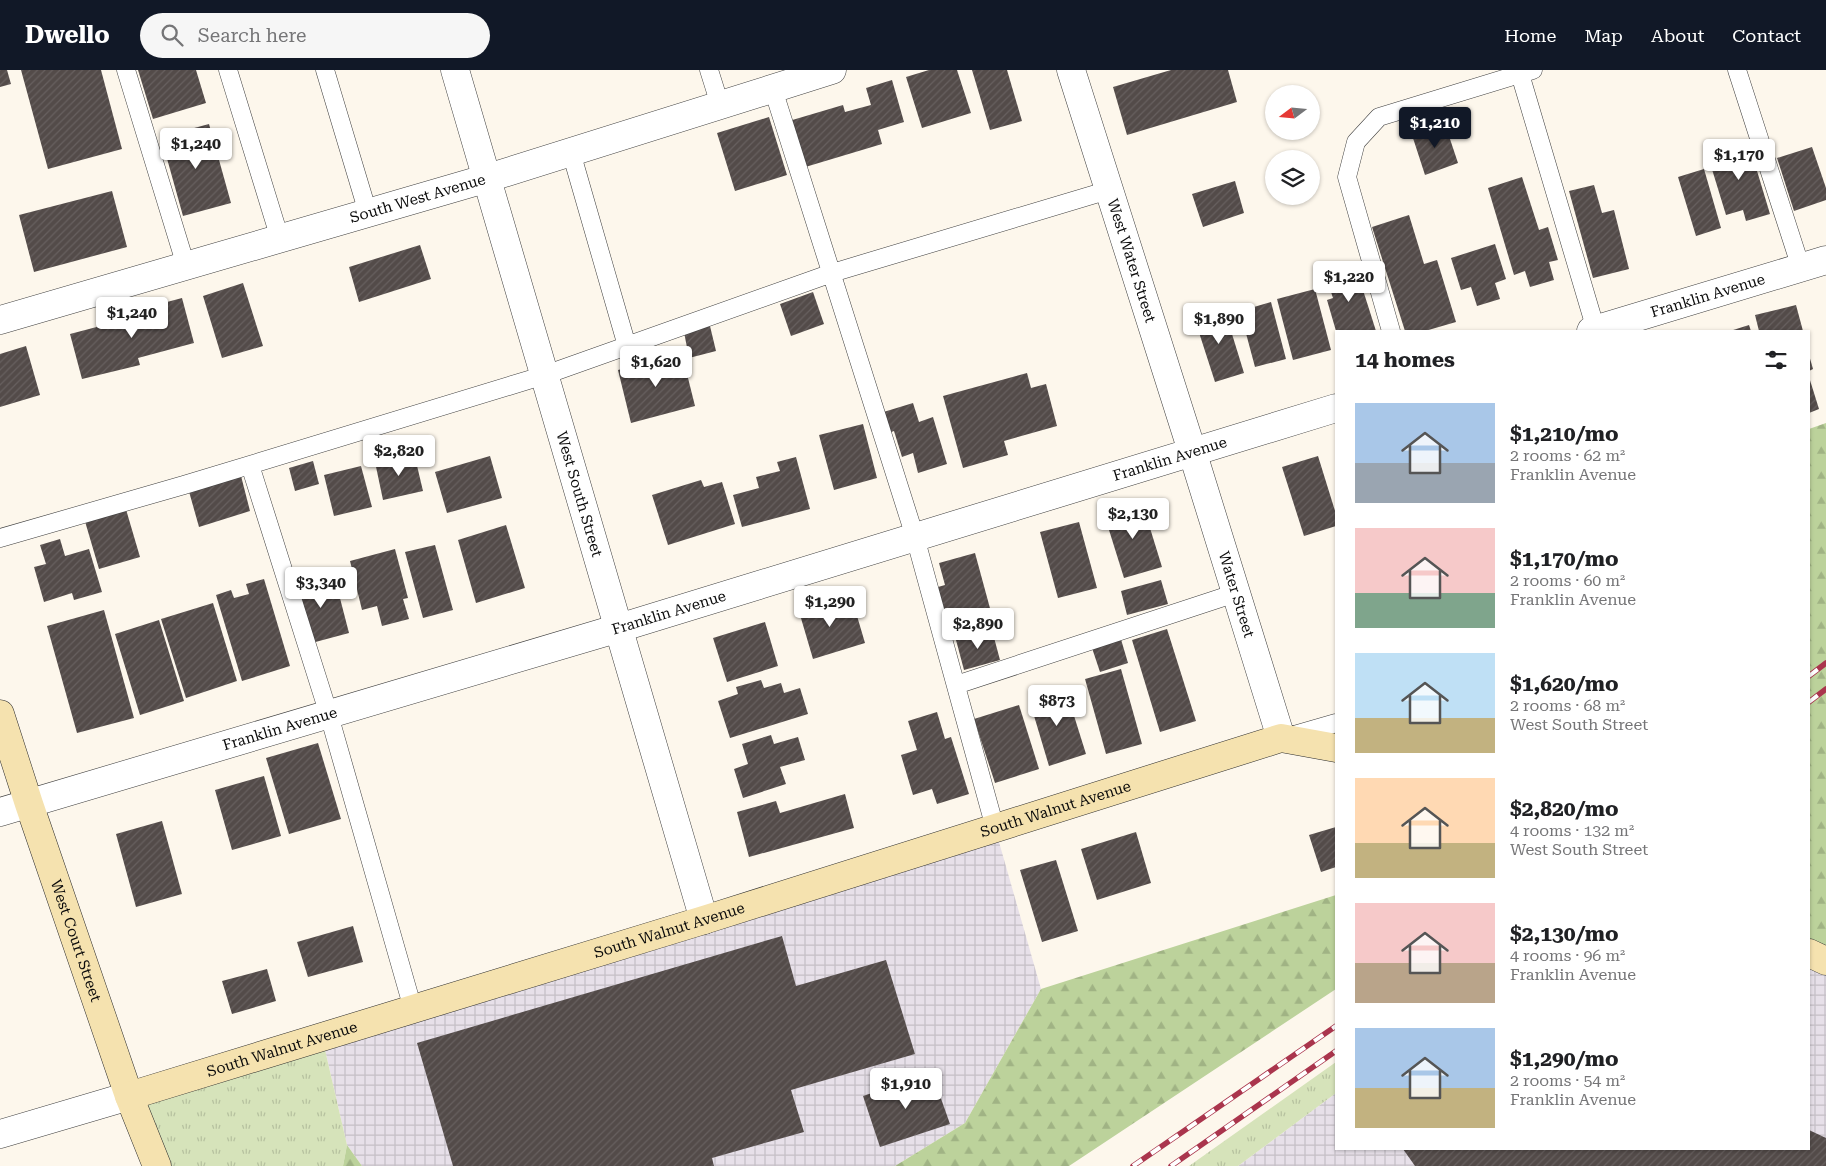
<!DOCTYPE html>
<html lang="en">
<head>
<meta charset="utf-8">
<style>
  body { margin:0; font-family:"Roboto Serif",serif; background:#f6f6f6; color:#202124; height:100vh; display:flex; flex-direction:column; font-size:19px; white-space:nowrap }
  * { box-sizing:border-box; margin:0 }
  p { font-size:16px; color:#757577 }
  .icon { flex:none; width:28px; height:28px; fill:none; stroke:currentColor; stroke-width:2; stroke-linecap:round; stroke-linejoin:round }
  .map { position:relative; flex:1; overflow:hidden }
  .panel { position:absolute; left:1335px; top:260px; width:475px; height:820px; display:flex; flex-direction:column; background:#fff; border-radius:0px; box-shadow:0 1px 4px #0004 }
  .panel>* { flex:none }
  .needle { width:32px; rotate:254deg }
  .tools { position:absolute; left:1265px; top:15px; display:grid; gap:10px }
  .tools a { display:grid; place-items:center; width:55px; height:55px; border-radius:50%; background:#fff; box-shadow:0 1px 4px #0004; font-size:25px }
  .price { position:absolute; translate:-50% -42px; padding:0 11px; border-radius:5px; background:#fff; color:#222; font-size:16px; line-height:32px; filter:drop-shadow(0 1px 2px #0008) }
  .price::after { content:''; position:absolute; left:50%; top:30px; width:15px; height:11px; margin-left:-8px; background:inherit; clip-path:polygon(0 0,100% 0,50% 100%) }
  .price.on { background:#111827; color:#fff }
  ul { padding:0; list-style:none }
  li { display:flex; align-items:center; gap:15px; height:125px; padding:0 20px }
  li span { display:grid; place-items:center; flex:none; width:140px; height:100px; border-radius:0px; color:#555 }
  li>.icon { margin-inline-start:auto }
  span .icon { width:60px; height:60px; fill:#fffc; stroke-width:1 }
  li b { font-size:21px }
  h2 { display:flex; justify-content:space-between; align-items:center; height:60px; padding:0 20px; font-size:21px }
  header { display:flex; align-items:center; gap:30px; box-sizing:border-box; height:70px; padding:0 25px; background:#111827; color:#fff }
  header strong { font-size:24px }
  nav { display:flex; gap:28px; margin-inline-start:auto; font-size:18px }
  .search { width:350px; height:45px; background:#f6f6f6; display:flex; align-items:center; gap:12px; box-sizing:border-box; padding:0 18px; border-radius:28px; color:#757577; font-size:19px }
  .map>svg:first-child { display:block }
  .industrial { fill:url(#industrial-grid) }
  .grass { fill:url(#grass-tufts) }
  .forest { fill:url(#forest-firs) }
  .building { fill:url(#building-hatch) }
  .lines { fill:none; stroke-linecap:round; stroke-linejoin:round }
  .lane-casing { stroke:#3e3e3e; stroke-width:19 }
  .street-casing { stroke:#3e3e3e; stroke-width:29 }
  .secondary-casing { stroke:#2d2d2d; stroke-width:29 }
  .lane { stroke:#fff; stroke-width:18 }
  .street { stroke:#fff; stroke-width:28 }
  .secondary { stroke:#f5e2af; stroke-width:28 }
  .rail-casing { stroke:#aa354d; stroke-width:5.5 }
  .rail { stroke:#fff; stroke-width:4; stroke-dasharray:11; stroke-linecap:butt }
  .labels { text-anchor:middle; stroke-width:5; stroke-linejoin:round; paint-order:stroke }
  .street-label { font-size:15px; fill:#0b0b0b; stroke:#fff }
</style>
</head>
<body>
<header>
<strong>Dwello</strong>
<div class="search"><svg class="icon" aria-label="search" viewBox="0 0 24 24"><circle cx="10" cy="10" r="6"/><path d="M15 15l6 6"/></svg>Search here</div>
<nav><a>Home</a><a>Map</a><a>About</a><a>Contact</a></nav>
</header>
<div class="map">
<svg width="1826" height="1096" viewBox="0 0 1826 1096">
  <defs>
    <pattern id="industrial-grid" width="8" height="8" patternUnits="userSpaceOnUse" patternTransform="scale(1.25)"><rect width="8" height="8" fill="#e7e0e9"/><path d="M0 4h8M4 0v8" fill="none" stroke="#c5bfc6"/></pattern>
    <pattern id="grass-tufts" width="24" height="20" patternUnits="userSpaceOnUse" patternTransform="scale(1.25)"><rect width="24" height="20" fill="#d6e3ba"/><path d="M3 7l-1-3M5 7V3M7 7l1-3M15 17l-1-3M17 17v-4M19 17l1-3" fill="none" stroke="#b6c19f"/></pattern>
    <pattern id="forest-firs" width="22" height="20" patternUnits="userSpaceOnUse" patternTransform="scale(1.25)"><rect width="22" height="20" fill="#bcd29b"/><path d="M5 1l3.5 6h-7zM16 11l3.5 6h-7z" fill="#a0b384"/></pattern>
    <pattern id="building-hatch" width="6" height="6" patternUnits="userSpaceOnUse" patternTransform="scale(1.25)"><rect width="6" height="6" fill="#534b49"/><path d="M-1 1l2-2M0 6l6-6M5 7l2-2" fill="none" stroke="#67605f"/></pattern>
  </defs>
  <rect width="100%" height="100%" fill="#fdf7ec"/>
  <path class="industrial" d="M995,758l46,161 -76,134 -70,43h-533l-15,-21 -25,-108z
    M1809,883l17,8v205h-588l98,-73v56h473z"/>
  <path class="grass" d="M322,967l25,108 -4,21h-186l-28,-70z
    M1336,992v31l-98,73h-49z"/>
  <path class="forest" d="M1826,353v538l-17,-8v-524z
    M1336,825v94l-267,177h-174l70,-43 76,-134z
    M347,1075l15,21h-19z"/>
  <path class="building" d="M0,0h7l4,14 -11,3z
    M21,0h80l21,79 -74,20z
    M138,0h58l10,33 -53,16z
    M929,0h28l14,43 -49,15 -16,-51z
    M972,0h35l15,51 -32,9z
    M1171,0h57l9,32 -110,33 -14,-48z
    M892,10l12,42 -26,8 4,14 -80,24 -13,-47 54,-16 2,7 26,-7 -5,-17z
    M769,47l18,58 -52,16 -18,-58z
    M209,54l22,79 -48,13 -22,-79z
    M1445,54l13,39 -33,12 -13,-40z
    M1748,71l22,73 -24,7 -3,-11 -17,5 -19,-62z
    M1812,77l14,41v12l-32,11 -17,-53z
    M1704,99l17,59 -25,8 -18,-59z
    M1522,107l17,53 9,-3 10,33 -9,2 5,18 -24,7 -5,-16 -11,4 -26,-87z
    M1235,111l9,32 -41,14 -11,-33z
    M1594,115l8,28 12,-3 15,59 -36,9 -24,-87z
    M112,121l15,56 -93,25 -15,-57z
    M1409,145l15,49 13,-4 19,62 -31,9h-20l-33,-104z
    M1495,174l11,35 -11,4 5,16 -23,7 -6,-19 -10,3 -10,-32z
    M420,175l11,34 -72,23 -10,-35z
    M1356,198l20,63h-40l-9,-31 6,-2 -7,-21z
    M243,213l20,63 -41,12 -19,-62z
    M1315,219l16,61 -38,10 -16,-61z
    M813,222l11,32 -33,12 -11,-32z
    M182,228l12,45 -56,15 2,7 -58,14 -12,-45 57,-15 -1,-6z
    M1271,232l15,57 -31,8 -15,-56z
    M1796,235l7,26h-44l-4,-16z
    M1224,238l20,65 -29,9 -21,-65z
    M1749,255l2,6h-21z
    M710,256l6,25 -27,7 -5,-26z
    M26,276l14,49 -40,12v-53z
    M682,284l13,52 -64,17 -13,-53z
    M1809,285l4,14 -4,2z
    M1027,303l4,15 15,-4 11,42 -53,15 4,14 -45,13 -20,-72z
    M1809,307l10,32 -10,4z
    M913,333l6,19 14,-5 14,47 -29,9 -5,-20 -11,4 -8,-26 -11,4 -6,-21z
    M863,354l14,54 -43,12 -15,-55z
    M414,383l9,38 -40,9 -8,-38z
    M490,386l12,42 -55,15 -12,-41z
    M1318,386l18,58v12l-32,10 -22,-69z
    M796,387l14,52 -68,18 -9,-32 26,-7 -3,-11 24,-6 -3,-9z
    M313,391l6,23 -24,7 -6,-23z
    M361,396l11,41 -38,9 -10,-41z
    M240,402l10,39 -51,16 -11,-39z
    M701,410l3,7 18,-5 13,42 -67,21 -16,-50z
    M1142,432l20,65 -38,11 -20,-64z
    M125,436l15,51 -41,12 -15,-51z
    M1079,452l18,66 -39,10 -18,-66z
    M506,455l19,63 -49,15 -18,-63z
    M60,469l5,17 24,-7 13,43 -28,8 -2,-7 -28,9 -10,-35 12,-3 -6,-19z
    M435,475l18,65 -30,8 -18,-66z
    M395,479l13,49 -5,1 6,20 -27,7 -5,-20 -15,4 -12,-49z
    M975,483l19,70 -43,11 -13,-47 7,-2 -6,-22z
    M334,505l15,58 -41,11 -16,-58z
    M264,509l26,87 -48,15 -26,-86 15,-5 3,8 15,-4 -3,-10z
    M1161,510l7,24 -41,11 -6,-24z
    M835,526l5,17 15,-4 10,34 -52,16 -15,-51z
    M213,533l24,78 -51,17 -25,-79z
    M104,540l30,108 -57,15 -30,-107z
    M159,550l25,81 -44,14 -25,-81z
    M765,552l13,44 -51,16 -14,-44z
    M1167,559l29,92 -36,11 -28,-92z
    M992,560l8,30 -36,10 -8,-30z
    M1120,566l8,27 -28,9 -9,-27z
    M1121,599l21,75 -36,10 -21,-75z
    M761,610l3,8 17,-5 3,10 16,-5 8,26 -78,24 -12,-37 20,-7 -2,-7z
    M1065,617l21,67 -37,12 -20,-67z
    M1019,635l20,64 -44,14 -21,-64z
    M937,642l8,27 6,-2 18,57 -32,10 -5,-15 -19,6 -12,-40 16,-5 -9,-29z
    M771,665l3,9 24,-7 7,23 -25,7 6,17 -43,14 -9,-29 14,-5 -6,-20z
    M318,673l23,76 -52,15 -23,-76z
    M264,706l17,60 -49,14 -17,-60z
    M845,724l9,34 -105,29 -12,-45 39,-11 4,12z
    M162,751l20,73 -46,13 -20,-73z
    M1336,757v40l-15,5 -12,-37z
    M1136,762l15,51 -54,17 -16,-51z
    M1056,790l22,71 -36,11 -22,-72z
    M353,856l10,36 -55,15 -11,-35z
    M782,866l14,50 90,-26 29,94 -124,36 13,42 -92,26 2,8h-261l-36,-123z
    M267,899l9,32 -44,13 -10,-33z
    M932,1003l18,51 -70,23 -17,-51z
    M1809,1060l17,8v28h-411l-12,-17h406z"/>
  <g class="lines">
    <defs>
      <path id="lane" d="M126,0l60,196
        M228,0l52,169
        M325,0l43,143
        M709,0l11,35
        M1737,0l64,198
        M1520,4l76,256
        M773,19l142,448 80,291
        M571,82l56,194
        M1391,261l-44,-154 9,-35 23,-25 154,-47
        M250,395l79,250 84,294
        M0,468l184,-53 361,-110 287,-102 277,-83
        M956,615l280,-92
        M1291,666l45,-13"/>
      <g id="street">
        <path id="s1" d="M455,0l249,850"/>
        <path id="s2" d="M1071,0l121,381 89,287"/>
        <path id="s3" d="M0,250l488,-142 344,-108"/>
        <path id="s4" d="M1591,261l235,-71"/>
        <path id="s5" d="M0,742l619,-184 717,-220"/>
        <path d="M0,1064l129,-38"/>
      </g>
      <g id="secondary">
        <path id="s6" d="M0,644l29,90 100,292 28,70"/>
        <path d="M1809,883l17,8"/>
        <path id="s7" d="M129,1026l575,-176 577,-182 55,10"/>
      </g>
    </defs>
    <use href="#lane" class="lane-casing"/>
    <use href="#street" class="street-casing"/>
    <use href="#secondary" class="secondary-casing"/>
    <use href="#lane" class="lane"/>
    <use href="#street" class="street"/>
    <use href="#secondary" class="secondary"/>
    <defs>
      <path id="rail" d="M1809,606l17,-13
        M1809,632l17,-13
        M1133,1096l203,-140
        M1171,1096l165,-115"/>
    </defs>
    <use href="#rail" class="rail-casing"/>
    <use href="#rail" class="rail"/>
  </g>
  <g class="labels">
    <g class="street-label">
      <text dy="5" stroke="none"><textPath href="#s3" startOffset="435">South West Avenue</textPath></text>
      <text dy="5" stroke="none"><textPath href="#s2" startOffset="200">West Water Street</textPath></text>
      <text dy="5" stroke="none"><textPath href="#s4" startOffset="122">Franklin Avenue</textPath></text>
      <text dy="5" stroke="none"><textPath href="#s5" startOffset="1222">Franklin Avenue</textPath></text>
      <text dy="5" stroke="none"><textPath href="#s1" startOffset="442">West South Street</textPath></text>
      <text dy="5" stroke="none"><textPath href="#s2" startOffset="550">Water Street</textPath></text>
      <text dy="5" stroke="none"><textPath href="#s5" startOffset="698">Franklin Avenue</textPath></text>
      <text dy="5" stroke="none"><textPath href="#s5" startOffset="292">Franklin Avenue</textPath></text>
      <text dy="5" stroke="none"><textPath href="#s7" startOffset="970">South Walnut Avenue</textPath></text>
      <text dy="5" stroke="none"><textPath href="#s7" startOffset="565">South Walnut Avenue</textPath></text>
      <text dy="5" stroke="none"><textPath href="#s6" startOffset="239">West Court Street</textPath></text>
      <text dy="5" stroke="none"><textPath href="#s7" startOffset="160">South Walnut Avenue</textPath></text>
    </g>
  </g>
</svg>
<div class="tools">
<a><svg class="needle" viewBox="-14 -14 28 28"><path d="M0-13l5 13h-10z" fill="#e53935"/><path d="M0 13l5-13h-10z" fill="#757577"/></svg></a>
<a><svg class="icon" aria-label="layers" viewBox="0 0 24 24"><path d="M12 4l9 5-9 5-9-5zM3 14l9 5 9-5"/></svg></a>
</div>
<b class="price on" style="left:1435px;top:79px">$1,210</b>
<b class="price" style="left:196px;top:100px">$1,240</b>
<b class="price" style="left:1739px;top:111px">$1,170</b>
<b class="price" style="left:1349px;top:233px">$1,220</b>
<b class="price" style="left:132px;top:269px">$1,240</b>
<b class="price" style="left:1219px;top:275px">$1,890</b>
<b class="price" style="left:656px;top:318px">$1,620</b>
<b class="price" style="left:399px;top:407px">$2,820</b>
<b class="price" style="left:1133px;top:470px">$2,130</b>
<b class="price" style="left:321px;top:539px">$3,340</b>
<b class="price" style="left:830px;top:558px">$1,290</b>
<b class="price" style="left:978px;top:580px">$2,890</b>
<b class="price" style="left:1057px;top:657px">$873</b>
<b class="price" style="left:906px;top:1040px">$1,910</b>
<section class="panel">
<h2>14 homes<svg class="icon" aria-label="filters" viewBox="0 0 24 24"><path d="M4 7h16M4 17h16"/><circle cx="9" cy="7" r="2"/><circle cx="15" cy="17" r="2"/></svg></h2>
<ul>
<li><span style="background:linear-gradient(#a9c7e8 60%,#9aa5b1 0)"><svg class="icon" aria-label="home" viewBox="0 0 24 24"><path d="M3 11l9-7 9 7M6 9v11h12V9"/></svg></span><div><b>$1,210/mo</b><p>2 rooms · 62 m²</p><p>Franklin Avenue</p></div></li>
<li><span style="background:linear-gradient(#f6c9c9 65%,#7fa58c 0)"><svg class="icon" aria-label="home" viewBox="0 0 24 24"><path d="M3 11l9-7 9 7M6 9v11h12V9"/></svg></span><div><b>$1,170/mo</b><p>2 rooms · 60 m²</p><p>Franklin Avenue</p></div></li>
<li><span style="background:linear-gradient(#bfe0f5 65%,#c2b280 0)"><svg class="icon" aria-label="home" viewBox="0 0 24 24"><path d="M3 11l9-7 9 7M6 9v11h12V9"/></svg></span><div><b>$1,620/mo</b><p>2 rooms · 68 m²</p><p>West South Street</p></div></li>
<li><span style="background:linear-gradient(#ffd9b3 65%,#c2b280 0)"><svg class="icon" aria-label="home" viewBox="0 0 24 24"><path d="M3 11l9-7 9 7M6 9v11h12V9"/></svg></span><div><b>$2,820/mo</b><p>4 rooms · 132 m²</p><p>West South Street</p></div></li>
<li><span style="background:linear-gradient(#f6c9c9 60%,#b9a48a 0)"><svg class="icon" aria-label="home" viewBox="0 0 24 24"><path d="M3 11l9-7 9 7M6 9v11h12V9"/></svg></span><div><b>$2,130/mo</b><p>4 rooms · 96 m²</p><p>Franklin Avenue</p></div></li>
<li><span style="background:linear-gradient(#a9c7e8 60%,#c2b280 0)"><svg class="icon" aria-label="home" viewBox="0 0 24 24"><path d="M3 11l9-7 9 7M6 9v11h12V9"/></svg></span><div><b>$1,290/mo</b><p>2 rooms · 54 m²</p><p>Franklin Avenue</p></div></li>
</ul>
</section>
</div>
</body>
</html>
